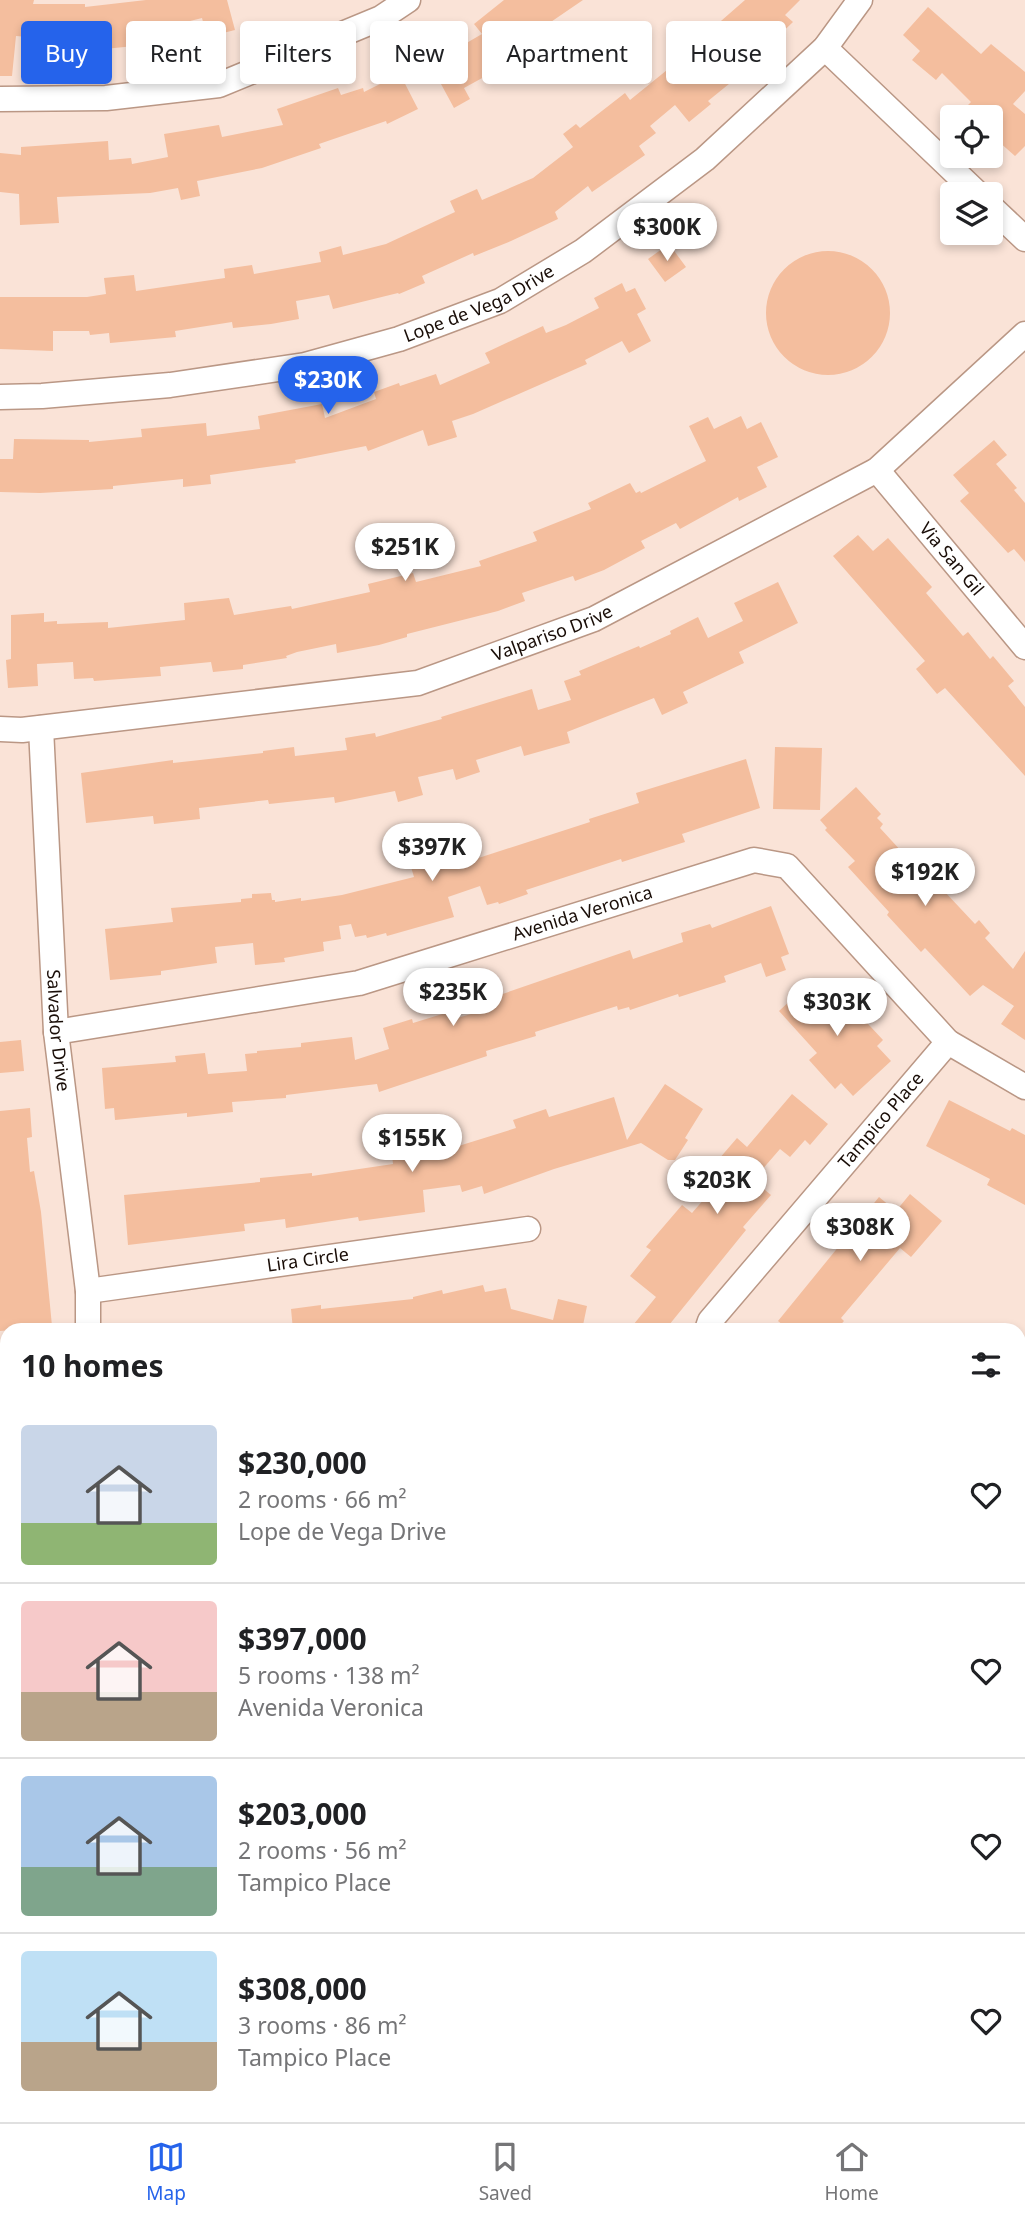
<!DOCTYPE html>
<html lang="en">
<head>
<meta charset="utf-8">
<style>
  body { margin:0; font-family:"Noto Sans",sans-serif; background:#f2f2f2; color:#202124; height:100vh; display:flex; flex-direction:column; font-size:26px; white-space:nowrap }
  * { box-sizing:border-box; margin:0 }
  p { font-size:23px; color:#757577 }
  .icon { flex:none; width:38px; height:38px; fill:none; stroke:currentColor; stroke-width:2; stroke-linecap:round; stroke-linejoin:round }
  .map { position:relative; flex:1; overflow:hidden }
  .drawer { position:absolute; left:0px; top:1323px; width:1026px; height:800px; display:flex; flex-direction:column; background:#fff; border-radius:21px 21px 0 0; box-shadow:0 4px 10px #0003 }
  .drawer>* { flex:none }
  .top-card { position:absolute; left:21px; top:21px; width:984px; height:63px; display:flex; gap:14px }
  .tools { position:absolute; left:940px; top:105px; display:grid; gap:14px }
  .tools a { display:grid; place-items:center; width:63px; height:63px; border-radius:7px; background:#fff; box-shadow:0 4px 10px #0003; font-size:35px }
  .price { position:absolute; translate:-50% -60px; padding:0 16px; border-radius:24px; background:#fff; color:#222; font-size:23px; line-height:46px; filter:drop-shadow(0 2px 4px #0008) }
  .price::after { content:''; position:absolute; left:50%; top:42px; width:21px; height:16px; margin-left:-10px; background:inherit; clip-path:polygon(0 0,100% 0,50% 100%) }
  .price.on { background:#2563eb; color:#fff }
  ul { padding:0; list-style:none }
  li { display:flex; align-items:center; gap:21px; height:175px; padding:0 21px }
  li+li { border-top:2px solid #e0e0e0 }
  li span { display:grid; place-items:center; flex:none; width:196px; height:140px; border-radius:7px; color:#555 }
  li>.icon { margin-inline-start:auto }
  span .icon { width:84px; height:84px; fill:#fffc; stroke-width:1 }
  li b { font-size:30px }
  h2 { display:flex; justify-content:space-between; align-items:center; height:84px; padding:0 21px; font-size:30px }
  .pill { padding:0 24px; border-radius:7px; background:#fff; box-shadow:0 4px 10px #0003; font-size:24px; line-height:63px }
  .pill.on { background:#2563eb; color:#fff }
  .dock { display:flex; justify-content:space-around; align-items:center; height:98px; border-top:2px solid #e0e0e0; background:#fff; font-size:19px; color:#757577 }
  .dock a { display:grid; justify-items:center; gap:4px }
  .dock .on { color:#2563eb }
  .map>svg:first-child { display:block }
  .building { fill:#f4be9e }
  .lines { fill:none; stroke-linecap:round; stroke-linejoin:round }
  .street-casing { stroke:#ba9785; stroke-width:27 }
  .secondary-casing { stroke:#ba9785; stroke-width:36 }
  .primary-casing { stroke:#ba9785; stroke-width:41 }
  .street { stroke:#fff; stroke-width:24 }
  .secondary { stroke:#fff; stroke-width:33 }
  .primary { stroke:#fff; stroke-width:38 }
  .labels { text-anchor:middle; stroke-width:5; stroke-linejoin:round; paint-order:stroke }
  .street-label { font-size:18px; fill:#190d07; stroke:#fae3d7 }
</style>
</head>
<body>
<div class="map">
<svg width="1025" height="2122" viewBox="0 0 1025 2122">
  <rect width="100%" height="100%" fill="#fae3d7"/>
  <path class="building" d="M0,0h34l-1,4h52v3l61,-7h81l8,30 -28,7 -5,-19 -36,9 1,10 -23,3 1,5 -41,4v6l-24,1v-12l-28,1v-6l-36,-3 -4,40h-12z
    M504,0h79l-41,28 9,14 -43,30 -4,-6 -40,22 6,11 -16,9 -32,-59 21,-12 8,15 31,-18 -8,-10z
    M745,0h55l-15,15 8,7 -22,21 -13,-12 -31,27 13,17 -32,26 3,3 -22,18 -14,-17 -25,21 6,7 -17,13 6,9 -53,37 -4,-6 -33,26 3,7 -47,22 -37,15 -1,-3 -51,23 3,7 -26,11 -1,-1 -65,16 -4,-14 -33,6 3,18 -28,5 -38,4 -1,-6 -57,9 1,6 -66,6 -1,-10 -19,2 -1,-4h-36v20l-53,-2v-52h87l19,-3 -2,-16 30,-3 2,16 89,-13 -1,-9 28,-4 2,9 67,-12 -2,-10 22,-6 2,9 43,-11 69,-32 -5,-11 27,-12 5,11 51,-22 40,-31 -10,-13 13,-10 4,4 45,-35 5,7 37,-30 -1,-1z
    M928,7l53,47 10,-10 34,28v19l-12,13 12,10v32l-10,10 -25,-22v-17h-12l-12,-10 5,-5 -29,-29 -6,7 -24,-20 8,-9 -17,-16z
    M400,74l18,35 -31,15 -1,-3 -67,23 2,4 -59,20 -65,13 3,15 -19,4 -3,-12 -28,5 -93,4 2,26 -39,2 -1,-31 -19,-2v-39l21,2v-8l87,-6 1,19 22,-2 1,6 36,-7 -4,-23 55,-9 3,12 61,-12 -6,-16 61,-21 3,7 22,-7 1,4z
    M669,244l17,23 -21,15 -17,-23z
    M766 313a62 62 0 1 1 124 0a62 62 0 1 1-124 0Z
    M622,283l4,9 9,-4 11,21 -9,5 14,27 -22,12 -7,-12 -37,19 2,4 -114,50 -21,7 5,16 -29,9 -5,-16 -55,21 -2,-5 -71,14 1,3 -86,12 1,9 -28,3v-8l-70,7v3l-73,4 -40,-1v-33h13l1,-20 75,1v2l53,-5 -1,-8 65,-6 1,13 53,-7 -2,-13 64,-12 3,14 51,-19 -2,-7 25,-9 1,3 36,-12 4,11 50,-22 -5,-10 58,-27 3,7 20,-8 33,-17 -5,-10z
    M741,416l6,13 14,-7 17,35 -21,10 10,20 -28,14 -1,-4 -58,32 -4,-6 -35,18 4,7 -41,22 -29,11 -2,-5 -51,17 3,8 -27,10 -91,23v3l-28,8 -42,8 -1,-9 -39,8 -11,4 1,2 -44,7v4l-30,3 -2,-10 -51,5 1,9 -67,5 -1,-3 -19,1 -1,-17 -36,2 1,22 -30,2 -2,-28 5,-1v-44l33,-2v9l13,-1v3l51,-2v6l77,-8 -1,-17 45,-5 5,17 57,-9 1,3 78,-17 -2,-8 45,-11 3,9 65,-16 -2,-5 58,-20 -4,-9 58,-23 -3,-6 42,-20 6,10 4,-2 1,2 65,-32 -17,-35 19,-9 6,12z
    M994,440l13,15 -11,9 21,24 -3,2 11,13v59l-11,-13 -6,4 -48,-52 9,-8 -16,-18z
    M858,535l15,16 15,-13 44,49 -6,6 37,43 5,-4 22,27 3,-3 21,25 -6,5 17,21v69l-80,-88 -8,6 -21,-25 9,-8 -92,-105z
    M778,582l20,41 -59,29 5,11 -61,29 5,11 -26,12 -8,-17 -87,34 3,11 -46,13 -3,-10 -45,14 4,12 -24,8 -3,-11 -35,8 5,18 -25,7 -3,-11 -60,12 -1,-6 -65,7 -1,-4 -69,8 1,11 -46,5 -1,-8 -67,7 -5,-50 92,-13v3l90,-10v-2l31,-4 1,9 52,-6 -2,-12 30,-5 1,4 66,-18 -1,-2 91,-28 6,21 33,-10 -7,-19 17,-6 -2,-4 60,-25 1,2 31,-14 -1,-3 28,-14 10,21 35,-17 -9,-18z
    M775,747l47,1 -2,62 -47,-1z
    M746,759l14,49 -78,26 3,8 -63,20 -1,-3 -95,31 2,4 -29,10 -1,-2 -11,3 -7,-19 -32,11 6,20 -67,19 -1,-3 -19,5 -1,-3 -11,2 -4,-13 -12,2 2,13 -18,3 1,9 -40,7 1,4 -30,3 -2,-22 -38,4 2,16 -56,8v4l-51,5 -5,-51 68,-7 -2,-14 70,-6v-3l11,-1v-4l19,-1 1,7h3v2l26,-4v3l41,-6 72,-18 -3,-10 45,-14 4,11 130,-42 -1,-3 50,-16 -3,-10z
    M856,787l25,27 -4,4 6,6 -3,4 46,50 3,-3 46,49 4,-4 11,13 -5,5 28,31 12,-18v89l-24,-16 13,-18 -31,-21 -13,11 -45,-48 -4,4 -34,-37 2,-3 -41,-45 7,-6 -30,-31 2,-2 -7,-8z
    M771,906l18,48 -8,3 5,13 -20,7 -5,-14 -37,13 2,6 -47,15 -1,-3 -48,16 -1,-3 -11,3 -1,-4 -82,26 1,4 -50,15 1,5 -108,36 -2,-8 -91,11v3l-54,4 1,10 -46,5v-4l-72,7 -1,-12 -9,1 -3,-41 74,-6 -1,-6 30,-3 3,21 39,-3 -2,-17 12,-1v-2l44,-4v-4l51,-6 3,23 34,-11 -6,-21 29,-9 1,4 39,-12 2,8 34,-10 -3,-9 145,-50 3,9 50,-17 -2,-9 29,-9 2,4z
    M808,984l15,16 16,-14 20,22 -3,3 27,29 -6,6 14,15 -38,35 -12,-13 -6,6 -26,-29 8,-7 -38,-42z
    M21,1040l3,31 -24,2v-31z
    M665,1084l38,25 -18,29 3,2 -13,20h-7l-27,-17 -87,26 -70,25 -2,-8 -20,6 -2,-7 -37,5 2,22 -66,9 -1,-4 -72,11 -1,-9 -41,5 1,7 -117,14 -4,-50 136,-13v-4l52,-5v3l81,-12 -1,-9 44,-5v3l80,-25 -3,-8 33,-11 3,8 65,-20 13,43z
    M792,1094l36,30 -18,21 -5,-5 -15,17 -10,-8 -27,31 18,15 -28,32 3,3 -81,100h-36l27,-33 -26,-21 21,-26 -5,-3 36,-42 10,8 26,-30 -12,-9 31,-36 10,9z
    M949,1100l61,31 2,-3 13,7v70l-38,-20 3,-6 -64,-33z
    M30,1108l2,29 -5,1 3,34 4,-1 7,41 11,114 -52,5v-220z
    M910,1194l32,27 -31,36 -11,-9 -59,70 3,3 -8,9h-47l-11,-9 101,-124 17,14z
    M483,1285l2,7 21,-4 5,21 42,11 5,-21 29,7 -5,24h-176v-2l-113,2 -2,-21 30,-4v4l92,-10v-2l29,-7 1,4z"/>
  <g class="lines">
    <defs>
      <g id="street">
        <path d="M825,48l153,146"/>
        <path d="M0,99l106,-1 113,-13 162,-67 27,-18"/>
        <path d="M990,206l35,33"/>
        <path id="s1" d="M0,397l42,-1 128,-11 135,-20 94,-26 101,-38 83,-50 122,-92 120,-111 35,-48"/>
        <path id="s2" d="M877,470l148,177"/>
        <path id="s3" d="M41,728l15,304 32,259v39"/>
        <path id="s4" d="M0,729l22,1 396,-47 176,-64 283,-149 148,-136"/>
        <path id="s5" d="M56,1032l303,-49 395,-123 33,6 161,176 77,45"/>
        <path id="s6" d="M88,1291l440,-62"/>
        <path id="s7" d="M707,1330l3,-9 238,-279"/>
        <path d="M0,1804l7,1"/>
        <path d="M0,2081l7,5"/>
        <path d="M43,2116l8,6"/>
        <path d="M238,2122l6,-6"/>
      </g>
      <path id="secondary" d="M1018,1452l7,-7
        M1018,1553l7,8"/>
      <path id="primary" d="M1018,1692l7,-5
        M1018,1728l7,-5
        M510,2122l6,-6
        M583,2122l5,-6"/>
    </defs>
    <use href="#street" class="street-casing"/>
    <use href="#secondary" class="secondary-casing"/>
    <use href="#primary" class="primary-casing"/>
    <use href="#street" class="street"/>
    <use href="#secondary" class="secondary"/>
    <use href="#primary" class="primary"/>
  </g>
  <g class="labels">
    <g class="street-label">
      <text dy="6" stroke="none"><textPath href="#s1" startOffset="492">Lope de Vega Drive</textPath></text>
      <text dy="6" stroke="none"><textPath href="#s2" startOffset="116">Via San Gil</textPath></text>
      <text dy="6" stroke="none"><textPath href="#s4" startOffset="564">Valpariso Drive</textPath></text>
      <text dy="6" stroke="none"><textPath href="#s5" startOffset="541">Avenida Veronica</textPath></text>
      <text dy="6" stroke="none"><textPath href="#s3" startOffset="303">Salvador Drive</textPath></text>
      <text dy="6" stroke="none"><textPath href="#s7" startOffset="273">Tampico Place</textPath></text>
      <text dy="6" stroke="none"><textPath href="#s6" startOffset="222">Lira Circle</textPath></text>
    </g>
  </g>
</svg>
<div class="tools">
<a><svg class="icon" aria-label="locate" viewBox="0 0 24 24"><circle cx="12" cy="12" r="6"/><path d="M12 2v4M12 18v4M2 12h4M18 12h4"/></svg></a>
<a><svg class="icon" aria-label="layers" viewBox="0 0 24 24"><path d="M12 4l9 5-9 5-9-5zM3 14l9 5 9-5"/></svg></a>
</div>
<b class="price" style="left:667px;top:263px">$300K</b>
<b class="price on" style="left:328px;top:416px">$230K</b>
<b class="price" style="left:405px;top:583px">$251K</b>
<b class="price" style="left:432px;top:883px">$397K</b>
<b class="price" style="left:925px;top:908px">$192K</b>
<b class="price" style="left:453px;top:1028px">$235K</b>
<b class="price" style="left:837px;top:1038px">$303K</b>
<b class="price" style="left:412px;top:1174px">$155K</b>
<b class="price" style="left:717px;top:1216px">$203K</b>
<b class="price" style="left:860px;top:1263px">$308K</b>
<div class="top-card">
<a class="pill on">Buy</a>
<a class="pill">Rent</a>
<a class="pill">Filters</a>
<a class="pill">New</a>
<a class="pill">Apartment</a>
<a class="pill">House</a>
</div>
<section class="drawer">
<h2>10 homes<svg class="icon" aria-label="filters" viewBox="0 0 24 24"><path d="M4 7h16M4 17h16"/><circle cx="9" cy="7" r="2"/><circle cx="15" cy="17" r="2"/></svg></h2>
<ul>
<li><span style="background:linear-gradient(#c9d6e8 70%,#8fb573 0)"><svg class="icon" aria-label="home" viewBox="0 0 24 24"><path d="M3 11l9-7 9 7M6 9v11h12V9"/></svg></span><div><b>$230,000</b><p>2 rooms · 66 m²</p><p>Lope de Vega Drive</p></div><svg class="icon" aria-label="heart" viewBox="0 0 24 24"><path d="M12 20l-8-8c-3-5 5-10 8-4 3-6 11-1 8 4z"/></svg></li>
<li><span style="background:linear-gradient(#f6c9c9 65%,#b9a48a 0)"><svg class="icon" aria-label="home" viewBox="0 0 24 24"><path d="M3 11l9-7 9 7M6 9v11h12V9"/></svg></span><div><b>$397,000</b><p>5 rooms · 138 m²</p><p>Avenida Veronica</p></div><svg class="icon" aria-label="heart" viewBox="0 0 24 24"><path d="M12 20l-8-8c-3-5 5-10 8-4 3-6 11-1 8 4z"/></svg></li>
<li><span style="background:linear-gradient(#a9c7e8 65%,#7fa58c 0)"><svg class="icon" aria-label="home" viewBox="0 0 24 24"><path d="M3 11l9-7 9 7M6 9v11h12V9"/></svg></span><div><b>$203,000</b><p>2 rooms · 56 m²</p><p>Tampico Place</p></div><svg class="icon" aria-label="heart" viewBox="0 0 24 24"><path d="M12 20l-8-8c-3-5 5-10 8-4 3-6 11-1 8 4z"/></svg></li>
<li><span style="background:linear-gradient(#bfe0f5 65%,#b9a48a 0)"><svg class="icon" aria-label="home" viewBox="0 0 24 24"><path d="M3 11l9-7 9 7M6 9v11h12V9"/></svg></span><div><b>$308,000</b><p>3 rooms · 86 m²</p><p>Tampico Place</p></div><svg class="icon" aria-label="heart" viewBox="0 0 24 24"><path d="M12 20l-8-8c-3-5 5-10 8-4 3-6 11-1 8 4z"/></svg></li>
</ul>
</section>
</div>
<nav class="dock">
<a class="on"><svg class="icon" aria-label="map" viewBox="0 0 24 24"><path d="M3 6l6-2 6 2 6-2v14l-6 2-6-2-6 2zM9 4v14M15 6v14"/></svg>Map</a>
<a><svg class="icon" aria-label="saved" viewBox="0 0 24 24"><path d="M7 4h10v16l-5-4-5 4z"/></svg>Saved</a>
<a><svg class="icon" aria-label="home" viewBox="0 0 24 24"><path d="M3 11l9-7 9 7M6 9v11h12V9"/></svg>Home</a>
</nav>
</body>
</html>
